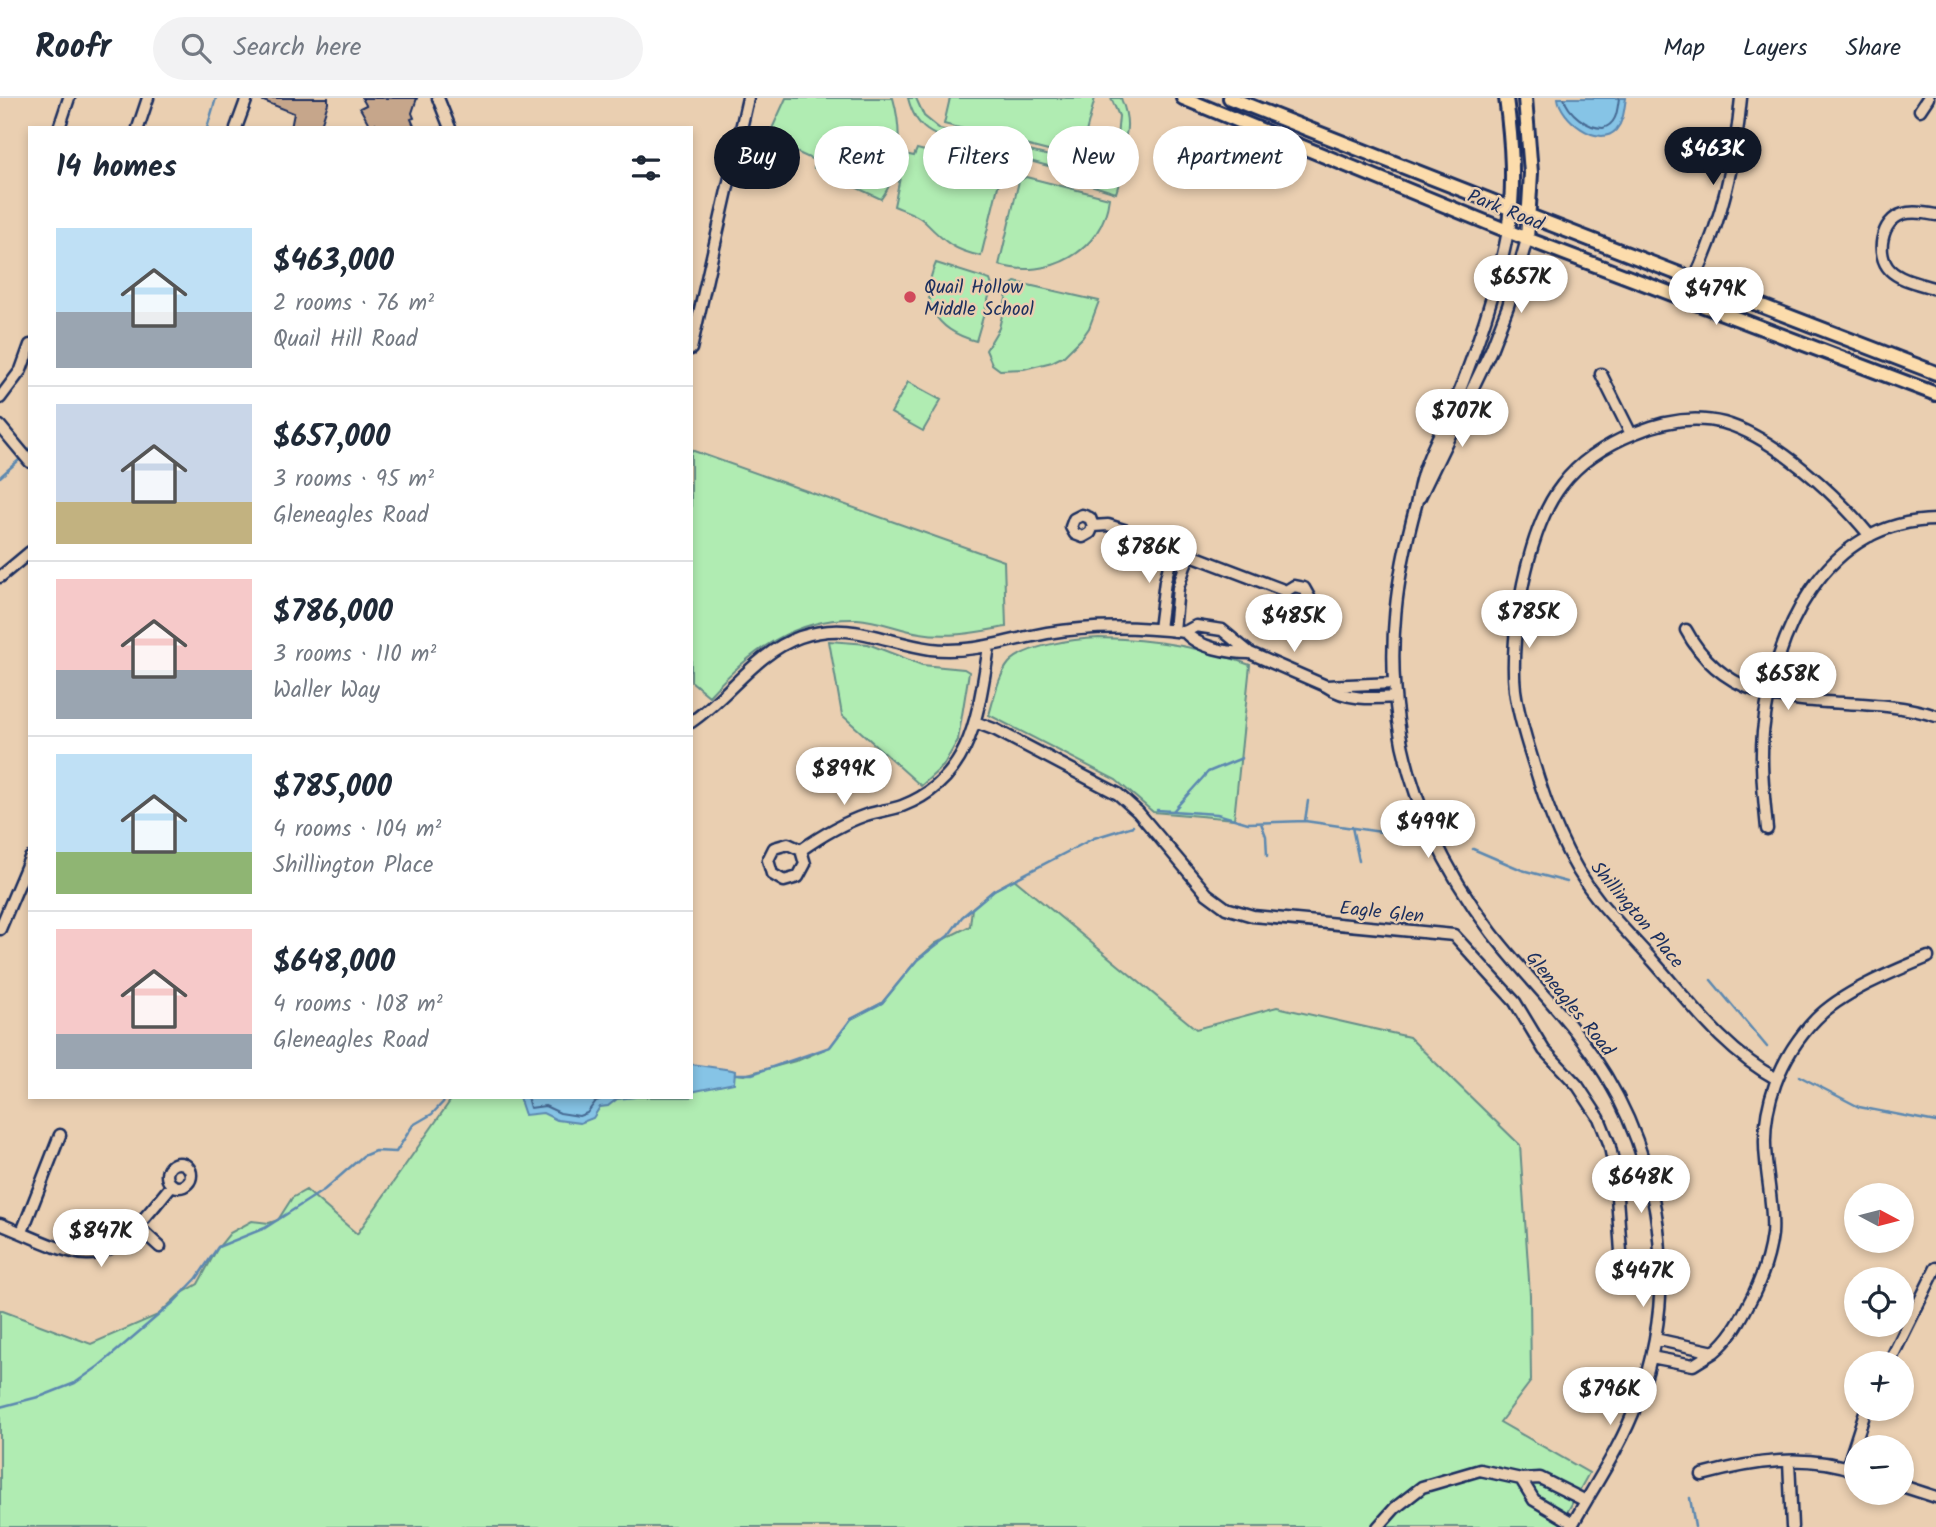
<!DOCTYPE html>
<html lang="en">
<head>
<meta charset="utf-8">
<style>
  body { margin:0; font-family:Kalam,sans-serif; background:#f2f2f3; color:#1f2937; height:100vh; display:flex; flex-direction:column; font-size:26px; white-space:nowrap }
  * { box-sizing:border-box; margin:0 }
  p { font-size:23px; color:#747a83 }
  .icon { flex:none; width:38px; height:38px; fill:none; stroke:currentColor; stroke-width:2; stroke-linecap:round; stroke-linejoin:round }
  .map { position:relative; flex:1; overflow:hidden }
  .sheet { position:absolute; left:28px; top:28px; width:665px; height:973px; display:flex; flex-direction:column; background:#fff; border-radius:0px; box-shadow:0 4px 10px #0003 }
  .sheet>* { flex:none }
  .banner { position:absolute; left:714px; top:28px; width:665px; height:63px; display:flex; gap:14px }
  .needle { width:46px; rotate:97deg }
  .buttons { position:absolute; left:1844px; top:1085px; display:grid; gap:14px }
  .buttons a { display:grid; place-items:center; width:70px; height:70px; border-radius:50%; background:#fff; box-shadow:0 4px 10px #0003; font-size:35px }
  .price { position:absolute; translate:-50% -60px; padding:0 16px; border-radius:24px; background:#fff; color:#222; font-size:23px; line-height:46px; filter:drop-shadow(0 2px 4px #0008) }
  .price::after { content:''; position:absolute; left:50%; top:42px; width:21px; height:16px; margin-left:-10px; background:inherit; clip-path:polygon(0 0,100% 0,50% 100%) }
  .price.selected { background:#111827; color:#fff }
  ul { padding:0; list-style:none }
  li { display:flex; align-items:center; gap:21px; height:175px; padding:0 28px }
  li+li { border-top:2px solid #e0e1e3 }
  li span { display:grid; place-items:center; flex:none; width:196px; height:140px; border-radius:0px; color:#555 }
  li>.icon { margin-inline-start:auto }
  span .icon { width:84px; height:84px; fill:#fffc; stroke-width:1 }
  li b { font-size:30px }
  h2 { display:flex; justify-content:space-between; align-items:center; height:84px; padding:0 28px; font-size:30px }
  .tag { padding:0 24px; border-radius:32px; background:#fff; box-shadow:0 4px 10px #0003; font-size:24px; line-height:63px }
  .tag.selected { background:#111827; color:#fff }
  header { display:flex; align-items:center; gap:42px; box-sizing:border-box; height:98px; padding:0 35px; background:#fff; border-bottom:2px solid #e0e1e3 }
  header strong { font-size:33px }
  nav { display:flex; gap:38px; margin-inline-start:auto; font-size:24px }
  .search { width:490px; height:63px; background:#f2f2f3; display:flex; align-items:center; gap:18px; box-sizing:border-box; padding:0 24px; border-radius:38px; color:#747a83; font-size:26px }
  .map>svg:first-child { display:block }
  .green { fill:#b0ecb2; stroke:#668e88; stroke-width:2 }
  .water { fill:#86c4e6; stroke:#5b88b0; stroke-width:2 }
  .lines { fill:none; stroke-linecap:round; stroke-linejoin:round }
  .shore { stroke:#466b94; stroke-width:2 }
  .stream { stroke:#5b88b0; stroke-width:2.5 }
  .building { fill:#c6a68b; stroke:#1b2f5e; stroke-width:2 }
  .minor-casing { stroke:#1b2f5e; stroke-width:15 }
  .major-casing { stroke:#1b2f5e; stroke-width:18 }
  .minor { stroke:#eacfb1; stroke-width:10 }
  .major { stroke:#fcdcac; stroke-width:12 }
  .poi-dot { fill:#d1495b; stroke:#eacfb1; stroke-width:2.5 }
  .labels { text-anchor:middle; stroke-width:5; stroke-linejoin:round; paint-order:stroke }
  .street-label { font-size:19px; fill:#1b2f5e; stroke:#eacfb1 }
  .poi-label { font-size:19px; fill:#1b2f5e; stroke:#eacfb1; text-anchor:start }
</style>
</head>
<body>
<header>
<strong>Roofr</strong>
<div class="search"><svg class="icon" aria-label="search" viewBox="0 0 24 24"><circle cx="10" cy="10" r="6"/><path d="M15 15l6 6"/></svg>Search here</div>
<nav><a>Map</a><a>Layers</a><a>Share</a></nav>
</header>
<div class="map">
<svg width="1936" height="1429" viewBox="0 0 1936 1429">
  <rect width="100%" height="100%" fill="#eacfb1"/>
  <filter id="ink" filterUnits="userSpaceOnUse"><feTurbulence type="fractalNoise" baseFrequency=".0143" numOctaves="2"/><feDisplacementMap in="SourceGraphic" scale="14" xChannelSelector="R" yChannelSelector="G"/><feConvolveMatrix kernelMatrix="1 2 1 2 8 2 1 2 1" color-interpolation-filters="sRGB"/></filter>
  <g filter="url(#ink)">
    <path class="green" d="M786,0h107c9,32 9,73 -12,101l-67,-31 2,-7 -44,-20 -2,-8z
      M908,0h8l8,18 16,13 130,32 16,1 17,-7 14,-17 2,-22 -8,-18h10l1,3c6,15 8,31 -1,46 -25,43 -87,14 -123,4 -22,-5 -53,-8 -71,-21 -11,-8 -16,-20 -19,-32z
      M950,0h145l-16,61 -135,-35z
      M917,51l79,20 4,7 -1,6 -18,74c-29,-6 -37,-15 -57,-35 -7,-7 -21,-11 -30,-15l11,-52 9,2z
      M1119,60l7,2 -10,33 -35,-11 3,-9 19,-4z
      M1026,79l83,21c-6,54 -61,82 -110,67l20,-84z
      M936,165l54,17 2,6 -16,55c-41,-11 -58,-39 -40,-78z
      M1015,184l84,19 -10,27 -7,10 -18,18 -12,6 -28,7 -24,1 -8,-6 -6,-14 13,-22 10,-42z
      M908,284l33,18 -18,31 -32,-18z
      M691,352l313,111 2,66c-29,5 -57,11 -86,6 -21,-3 -41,-13 -63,-14 -62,-2 -108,33 -148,77l-18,-15z
      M1099,540c53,1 101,8 151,27l-16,154 -81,-7 -37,-32 -127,-65c5,-16 9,-39 20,-52 16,-18 67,-24 90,-25z
      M829,543l39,3 54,21 42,4 5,3 -11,68 -15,26 -22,20 -79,-71z
      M1014,781l182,150 81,-22 132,30 111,108 10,150 1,86 -31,41 89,51 -30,54h-1559v-217l91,34 67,-29 21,-20 19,-11 19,-35 13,-16 22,-12 17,2 9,-3 14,-22 14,-8 51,44 96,-137h97l18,10 24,-10h99v-29l53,7 55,-15 31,-13 21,-28 31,-16 35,-43 19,-17 34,-17 2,-18 22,-18z"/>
    <path class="water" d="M1558,0h68c-2,11 -2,23 -10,32 -18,19 -56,-12 -58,-32z
      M691,966l41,6 3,1 -1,12 -43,9z
      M519,999h117l-19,2 -9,7 -8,1 -7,11 -13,5 -23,-3 -14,-7 -18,2z"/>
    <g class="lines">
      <path class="shore" d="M1564,0c4,15 23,30 39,30 14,-4 14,-17 16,-30
        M527,999l3,11 15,-2 15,7 19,3 8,-3 9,-12 11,-4"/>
      <path class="stream" d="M207,30l9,-30
        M28,352l2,-2
        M0,379l19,-17
        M1157,712l60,4 31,9 57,-2 97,14
        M1173,713l35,-39 34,-14
        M1305,723l3,-20
        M1261,725l5,13 1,20
        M1352,729l7,34
        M1473,751l49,21 45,12
        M1711,882l56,67
        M735,976h17l78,-27 21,-28 31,-16 35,-43 31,-24 14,-19 32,-27 100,-52 39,-12
        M1799,978l60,31 77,15
        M0,1309l42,-11 33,-13 24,-17 76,-65 22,-23 21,-31 47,-19 59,-38 39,-34 12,-5 21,1 17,-27 19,-11 16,-17
        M1690,1400l5,29"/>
    </g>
    <path class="building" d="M256,0h72v5l-8,25h-29l3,-15z
      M362,0h55l-5,15 2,5 -3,1 4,9h-38l-2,-4 -5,2 -10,-18 6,-3z"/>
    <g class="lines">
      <defs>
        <path id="minor" d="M438,0l12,30
          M1920,12l8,-12
          M59,30l10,-30
          M138,30l10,-30
          M236,30l11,-30
          M1936,117c-10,-2 -24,-4 -33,-1 -22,6 -28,41 -13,56 11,11 32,14 46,19
          M1508,133c-11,58 -30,114 -52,169 -11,25 -27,51 -34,77 -3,9 -4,19 -6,28 -20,73 -29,141 -18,216 11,77 47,150 94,212 27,35 59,67 86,102 81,104 106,244 59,368 -16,44 -43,83 -66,124
          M1694,182c28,-60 41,-117 47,-182
          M691,251l57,-251
          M1601,276l30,60
          M0,300l21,-28 9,-25
          M0,328l30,36
          M1420,399l71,-147 17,-44 19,-67
          M1093,428l-3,-8 -8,-3 -8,4 -3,8 4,7 8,3 7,-4 3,-7 15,-1 25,8 153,58 -1,14 8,6 13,-5 3,-9 -5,-9 -10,-2 -8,5
          M0,479l30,-25
          M1159,531l6,-48 9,-33
          M1686,532c53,100 163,57 250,86
          M1174,533l4,-43 11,-34
          M1250,555c-20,0 -52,-5 -65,-21l11,-6 26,4 28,23 76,33
          M1394,585l-68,3c20,14 45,13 69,11
          M691,624c39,-26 64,-69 109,-85 50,-17 83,5 131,12 40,5 77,-9 116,-16 47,-8 91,-7 138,-1
          M975,624l21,8 122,64 20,18 69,82 19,14 27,8 201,19 61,67 29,48 34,36 21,32 10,25 6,27 8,109
          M1767,731c-3,-32 -7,-64 -4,-97 10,-97 60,-211 173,-212
          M801,752l4,14 -7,13 -14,4 -12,-7 -4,-14 6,-12 14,-4 13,6c20,-14 42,-27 65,-35 12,-4 25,-5 36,-9 71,-27 76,-94 87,-159
          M0,831l30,-71
          M1777,981c-51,-27 -86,-75 -123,-117 -18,-20 -37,-40 -54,-60 -34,-42 -53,-93 -68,-144 -7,-22 -14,-45 -17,-68 -6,-55 12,-161 47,-205 18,-24 46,-41 73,-52 28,-12 58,-18 89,-10 50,14 114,73 146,113
          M167 1077a12 12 0 1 1 24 0a12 12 0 1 1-24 0Z
          M0,1126c24,9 61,29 87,30 33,2 65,-46 85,-69
          M137,1128l23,21
          M22,1134l38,-97
          M1714,1254c16,-13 25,-29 34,-47 12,-22 21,-46 24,-71 2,-24 -4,-49 -6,-74 -6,-52 14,-104 50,-141 26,-27 78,-48 112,-62
          M1651,1259l42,8 21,-13 -59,-13
          M1889,1265l47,-95
          M1789,1363l3,66
          M1847,1370l19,-59
          M1702,1377c51,-14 104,-22 155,-4
          M1902,1388l34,11
          M1573,1425l-39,-23 -13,-21 19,-1 46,23
          M1378,1429l17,-19 27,-21 58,-17 41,9"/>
        <path id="major" d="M1183,0l344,141 409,155
          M1230,0c235,94 470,184 706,275
          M1506,0c6,45 9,88 2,133
          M1525,0l6,75 -4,66"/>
      </defs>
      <use href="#minor" class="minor-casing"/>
      <use href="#major" class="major-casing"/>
      <use href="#minor" class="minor"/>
      <use href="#major" class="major"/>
    </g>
  </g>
  <circle class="poi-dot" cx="910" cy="199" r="7"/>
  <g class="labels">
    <g class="street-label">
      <text transform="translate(1506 111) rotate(22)" y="7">Park Road</text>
      <text transform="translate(1382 813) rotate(6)" y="7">Eagle Glen</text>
      <text transform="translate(1638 816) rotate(50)" y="7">Shillington Place</text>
      <text transform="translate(1571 905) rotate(51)" y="7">Gleneagles Road</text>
    </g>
    <g class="poi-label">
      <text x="924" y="195">Quail Hollow<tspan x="924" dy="22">Middle School</tspan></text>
    </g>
  </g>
</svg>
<div class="buttons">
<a><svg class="needle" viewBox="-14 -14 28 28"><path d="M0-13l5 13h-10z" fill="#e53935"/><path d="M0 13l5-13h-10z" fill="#747a83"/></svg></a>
<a><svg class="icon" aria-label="locate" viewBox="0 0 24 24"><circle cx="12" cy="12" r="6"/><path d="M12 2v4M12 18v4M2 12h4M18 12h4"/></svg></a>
<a>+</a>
<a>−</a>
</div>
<b class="price selected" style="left:1713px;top:89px">$463K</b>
<b class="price" style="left:1521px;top:217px">$657K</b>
<b class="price" style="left:1716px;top:229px">$479K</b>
<b class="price" style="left:1462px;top:351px">$707K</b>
<b class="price" style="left:1149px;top:487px">$786K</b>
<b class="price" style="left:1529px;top:552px">$785K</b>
<b class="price" style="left:1294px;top:556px">$485K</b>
<b class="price" style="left:1788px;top:614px">$658K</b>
<b class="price" style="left:844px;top:709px">$899K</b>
<b class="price" style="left:1428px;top:762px">$499K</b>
<b class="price" style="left:1641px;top:1117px">$648K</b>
<b class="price" style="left:101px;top:1171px">$847K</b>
<b class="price" style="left:1643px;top:1211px">$447K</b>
<b class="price" style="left:1610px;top:1329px">$796K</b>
<div class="banner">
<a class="tag selected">Buy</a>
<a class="tag">Rent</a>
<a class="tag">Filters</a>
<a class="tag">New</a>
<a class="tag">Apartment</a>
</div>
<section class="sheet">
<h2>14 homes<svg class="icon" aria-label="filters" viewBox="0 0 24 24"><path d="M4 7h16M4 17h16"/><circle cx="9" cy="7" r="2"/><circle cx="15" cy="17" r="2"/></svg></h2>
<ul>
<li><span style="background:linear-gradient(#bfe0f5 60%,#9aa5b1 0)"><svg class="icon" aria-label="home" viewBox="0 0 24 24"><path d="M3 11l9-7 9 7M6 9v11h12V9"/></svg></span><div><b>$463,000</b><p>2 rooms · 76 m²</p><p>Quail Hill Road</p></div></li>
<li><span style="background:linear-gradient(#c9d6e8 70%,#c2b280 0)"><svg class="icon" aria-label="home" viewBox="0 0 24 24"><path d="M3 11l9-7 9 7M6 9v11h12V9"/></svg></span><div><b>$657,000</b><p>3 rooms · 95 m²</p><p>Gleneagles Road</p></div></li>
<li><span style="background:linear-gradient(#f6c9c9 65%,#9aa5b1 0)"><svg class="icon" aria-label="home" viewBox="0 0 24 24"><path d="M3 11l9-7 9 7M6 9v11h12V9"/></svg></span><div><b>$786,000</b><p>3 rooms · 110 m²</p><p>Waller Way</p></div></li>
<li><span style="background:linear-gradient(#bfe0f5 70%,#8fb573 0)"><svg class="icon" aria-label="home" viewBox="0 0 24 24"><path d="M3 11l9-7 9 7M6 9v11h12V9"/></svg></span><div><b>$785,000</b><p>4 rooms · 104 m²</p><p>Shillington Place</p></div></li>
<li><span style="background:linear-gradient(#f6c9c9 75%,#9aa5b1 0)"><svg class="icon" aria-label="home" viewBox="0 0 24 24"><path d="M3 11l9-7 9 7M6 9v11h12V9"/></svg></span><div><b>$648,000</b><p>4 rooms · 108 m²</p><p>Gleneagles Road</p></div></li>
</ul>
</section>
</div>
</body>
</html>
